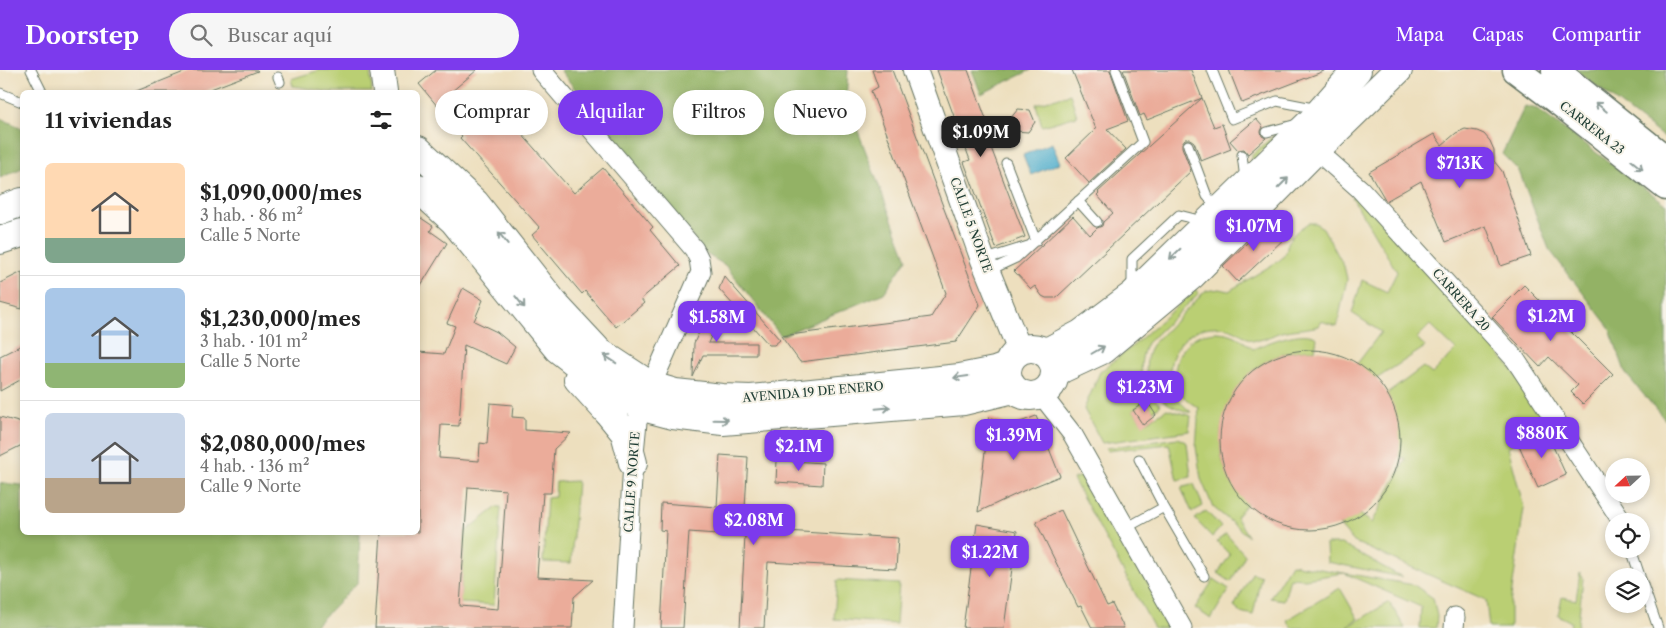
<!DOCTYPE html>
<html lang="es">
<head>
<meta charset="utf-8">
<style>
  body { margin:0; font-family:"Libre Caslon Text",serif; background:#f6f6f6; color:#222; height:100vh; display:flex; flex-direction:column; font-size:19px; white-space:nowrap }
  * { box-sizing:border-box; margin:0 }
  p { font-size:16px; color:#767676 }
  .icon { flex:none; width:28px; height:28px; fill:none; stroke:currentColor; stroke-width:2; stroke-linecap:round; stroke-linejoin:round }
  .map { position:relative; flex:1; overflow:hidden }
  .drawer { position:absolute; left:20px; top:20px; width:400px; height:445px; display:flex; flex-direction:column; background:#fff; border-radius:8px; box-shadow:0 2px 8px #0003 }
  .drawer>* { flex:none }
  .top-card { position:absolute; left:435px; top:20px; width:475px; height:45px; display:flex; gap:10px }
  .needle { width:32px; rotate:248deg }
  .controls { position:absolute; left:1605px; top:388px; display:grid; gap:10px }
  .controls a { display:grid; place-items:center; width:45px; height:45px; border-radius:50%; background:#fff; box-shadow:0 2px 8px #0003; font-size:25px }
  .price { position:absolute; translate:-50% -42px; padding:0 11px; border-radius:10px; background:#7c3aed; color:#fff; font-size:16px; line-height:32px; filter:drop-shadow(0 1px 2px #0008) }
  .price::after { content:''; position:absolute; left:50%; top:30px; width:15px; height:11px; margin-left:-8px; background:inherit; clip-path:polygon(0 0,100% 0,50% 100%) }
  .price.on { background:#222; color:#fff }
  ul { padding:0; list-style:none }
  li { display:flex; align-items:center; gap:15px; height:125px; padding:0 25px }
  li+li { border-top:1px solid #e0e0e0 }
  li span { display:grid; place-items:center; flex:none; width:140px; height:100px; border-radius:8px; color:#555 }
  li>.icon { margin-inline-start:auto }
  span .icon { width:60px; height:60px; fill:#fffc; stroke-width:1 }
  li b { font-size:21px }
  h2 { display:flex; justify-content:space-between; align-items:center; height:60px; padding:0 25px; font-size:21px }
  .tag { padding:0 18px; border-radius:22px; background:#fff; box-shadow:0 2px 8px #0003; font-size:18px; line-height:45px }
  .tag.on { background:#7c3aed; color:#fff }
  header { display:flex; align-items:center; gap:30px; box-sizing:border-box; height:70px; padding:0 25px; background:#7c3aed; color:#fff }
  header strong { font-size:24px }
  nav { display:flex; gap:28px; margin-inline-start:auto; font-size:18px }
  .search { width:350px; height:45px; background:#f6f6f6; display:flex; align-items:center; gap:12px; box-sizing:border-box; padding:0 18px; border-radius:28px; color:#767676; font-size:19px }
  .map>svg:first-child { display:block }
  .green { fill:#bacf73; stroke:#6c8654 }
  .forest { fill:#93b265; stroke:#59784c }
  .water { fill:#4faecd; stroke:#377680 }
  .building { fill:#ebac9a; fill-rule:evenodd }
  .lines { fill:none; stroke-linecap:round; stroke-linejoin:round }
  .service-casing { stroke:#677664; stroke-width:11 }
  .minor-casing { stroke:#677664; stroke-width:21 }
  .tertiary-casing { stroke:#677664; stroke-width:26 }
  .secondary-casing { stroke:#677664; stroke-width:29 }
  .primary-casing { stroke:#677664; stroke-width:30 }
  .service { stroke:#fff; stroke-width:9 }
  .minor { stroke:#fff; stroke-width:19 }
  .tertiary { stroke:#fff; stroke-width:24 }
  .secondary { stroke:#fff; stroke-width:26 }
  .primary { stroke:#fff; stroke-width:28 }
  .oneway { stroke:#8f9e9a }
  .labels { text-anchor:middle; stroke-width:4; stroke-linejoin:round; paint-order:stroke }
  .street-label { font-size:12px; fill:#1f3d34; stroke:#f7f3e8 }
</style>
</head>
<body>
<header>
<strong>Doorstep</strong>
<div class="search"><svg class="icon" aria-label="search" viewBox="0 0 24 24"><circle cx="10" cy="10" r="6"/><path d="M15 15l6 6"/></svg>Buscar aquí</div>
<nav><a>Mapa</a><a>Capas</a><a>Compartir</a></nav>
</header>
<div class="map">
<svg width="1666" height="558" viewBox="0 0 1666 558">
  <rect width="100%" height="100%" fill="#f7f3e8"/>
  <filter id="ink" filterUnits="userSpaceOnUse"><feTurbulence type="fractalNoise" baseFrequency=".02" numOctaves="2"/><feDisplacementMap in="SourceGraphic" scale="10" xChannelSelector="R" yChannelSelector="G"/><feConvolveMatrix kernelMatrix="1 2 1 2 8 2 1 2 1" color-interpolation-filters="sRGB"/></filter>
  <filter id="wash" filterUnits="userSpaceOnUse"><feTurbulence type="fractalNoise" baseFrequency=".0096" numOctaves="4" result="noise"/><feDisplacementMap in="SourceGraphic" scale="20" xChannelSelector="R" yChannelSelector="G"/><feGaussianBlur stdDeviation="1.12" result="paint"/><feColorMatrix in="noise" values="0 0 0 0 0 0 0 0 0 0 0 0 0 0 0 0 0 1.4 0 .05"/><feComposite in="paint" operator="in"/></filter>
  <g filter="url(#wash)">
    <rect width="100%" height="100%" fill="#eddfbe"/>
    <path class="green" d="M320,0h50l2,22h-42l-37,-6 -2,-7z
      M1070,24l7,22 -35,10 -6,-22z
      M1277,66l-25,25v-6l20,-18z
      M1356,124l152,170 39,56 -39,27 16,61 -14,96v24h-21l-3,-28 -132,-58 -15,-17 21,-11 12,9 34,-64 -8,-3c3,-24 -1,-39 -11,-62l36,-27 9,7 24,-24 -26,-25 -13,13 8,9 -49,32 -19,-15 24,-32 -29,-19 10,-33 25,12 10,-20 -45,-75z
      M1308,153h7l8,5 21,38 3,13 -10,47 -16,-5 -2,5c-12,3 -25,3 -38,6 -7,2 -14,7 -22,8 -11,2 -18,-8 -28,-11 -29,-9 -58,9 -61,40 -2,18 7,32 21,43h-4c-9,-4 -20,-7 -28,-15 -15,-14 -16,-35 -7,-52l53,-54 15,-2 9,2 51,-31c9,-9 5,-9 9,-19 4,-8 12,-13 19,-18z
      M1196,219l3,4 -52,50c-11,22 -6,47 14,62l-8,6 -6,-10 -14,9 10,14 24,-15 24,7 -2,15 -87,12 -18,-34 16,-37 35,-28z
      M1216,262c19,1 22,5 37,17 14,-6 50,-21 64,-11l-2,12c-50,-2 -88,33 -94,81 -1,11 -1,24 3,34 5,15 13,27 23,39l-11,13 12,19 -35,-29 -12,-28 -5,-32 3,-39c-5,-3 -12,-7 -16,-12 -14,-17 -8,-45 10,-57 6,-5 15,-6 23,-7z
      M1178,368l9,5 4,34 -14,3 -8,-36 -62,7 -1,-3z
      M1084,405l4,2 85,151h-19l-81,-149z
      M577,411l-6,82 -28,-1 4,-64 8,-1 1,-15z
      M1194,414l9,22 -11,6 -11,-24z
      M497,437h4l-7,98 -34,-2 5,-71z
      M1206,441l15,16 -9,10 -17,-18z
      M1226,464l19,21 -14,27 -13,-9 12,-18 -13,-14z
      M1326,474h15l61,33 -75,-15z
      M1291,494l123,21 19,13 4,18 -1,12h-16l1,-21 -77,-34 -39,6 -15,-1 -6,22 -14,-2z
      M1252,503l9,3 -8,39 -13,-3 -6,-5z
      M1580,503l3,5 -5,46 -1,4h-7l1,-6 -13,-7 4,-18 14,3z
      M1214,509l15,10 -18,30 -16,-11z
      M837,510l62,4 -3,40 -62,-5z
      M1340,518l18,31 -15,9h-51l-5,-8z
      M1389,532l16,26h-59z"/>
    <path class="forest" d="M560,0h288l-2,30 61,159 -23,34 -103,43 -56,-71 -19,-11z
      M972,0h59l-50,24z
      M1575,0h91v69z
      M1525,36l12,3 129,95v217l-40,-47 -17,-47 -60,-78 -30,-78 -17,-17z
      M0,48l22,10v40l-22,10z
      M0,413l22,2v47l338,1 -2,49 -45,46h-313z"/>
    <path class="water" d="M1052,73l8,20 -29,12 -8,-20z"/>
    <g id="blocks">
      <path class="building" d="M189,0h68l1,1 -55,21h-69z
        M436,0h41l-26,22 25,31 20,-18 78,88 29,-25 50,59 -3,3 30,36 -39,33 3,4 -28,24 -31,-36 -3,3 -50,-59 8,-7 -80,-90 2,-2 -43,-52z
        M872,0h20l88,235 -24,37 -156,20 -19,-26 150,-19 15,-24 -75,-202 7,-4z
        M937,0h31l22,60 -5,2 40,105 -29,11 -32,-86 6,-2z
        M1072,0h38l18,51 -21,8 19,20 -37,34 -23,-25 30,-29z
        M1123,0h68l11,28 -55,22 -3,-6 -4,2z
        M1229,0h95v1l-82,32z
        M1202,28l12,29 8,-3 9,25 -30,12 -7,-19 -4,-3h-5l-3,4v4l9,24 -133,125 -3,2h-9l-4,-2 -7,-10 -4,3 -17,-18 59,-55 17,19 7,-7 5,-2 1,-4 10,-9 -16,-18 2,-2 -1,-1z
        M1018,39l12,1 5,12 -7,10 -13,-1 -5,-12z
        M1256,49l7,8 -2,4 1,5 4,2 -18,16 -4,-5 -6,1 -8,-9z
        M1465,59l12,2 7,3 6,7 4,9v11l8,10 29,85 -30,10 -15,-40 -40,16 -25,-61 -35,20 -17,-29 65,-38 8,11 14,-12z
        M418,146l15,10 -3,5 17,12 -29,47z
        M1270,151l15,17 -47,44 -15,-16z
        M22,202v37l-22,-6v-20z
        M724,206l56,64 -6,5h-5l-50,-56z
        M1524,215l89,89 -30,30 -12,-12 7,-7 -29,-28 -9,10 -48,-50z
        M463,218l20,12 -9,21 23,11 18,15 -9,17 -42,-19 -5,81 -18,-1 -2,33 40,3 1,-18 7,1 3,-41 23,2 -1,12 13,1v12l46,3 -17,16 -3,44h-8l-6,84 56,3 -19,17 -2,31h-197l6,-96h37v-180l26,2 11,-28 -8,-3zM468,417l38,3 -8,119 -38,-3z
        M709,241l11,5 -12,27h48v12h-53l-10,22 1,-34z
        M22,275v34l-22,12v-35z
        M1220 370a90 90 0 1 1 180 0a90 90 0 1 1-180 0Z
        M1147,331l9,14 -13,10 -10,-15z
        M1036,346l24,60 -37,15 -45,21 11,-95 21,9z
        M0,347l22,6v22l-22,11z
        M1546,361l20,44 -28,13 -20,-45z
        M720,385l28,2 -3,51 26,2 -1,20 128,8 -2,31 -128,-7 -4,66h-24l5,-92 -56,-4 -6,96h-22l5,-97 -6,-1 1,-27 56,4z
        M777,390l46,3 -1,22 -46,-3z
        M1061,440l46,96 5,-2 12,24h-32l-11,-22 -3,1 -42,-85z
        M977,454l40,7 -13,97h-41z"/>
    </g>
  </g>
  <g filter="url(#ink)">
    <use href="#blocks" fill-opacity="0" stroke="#677664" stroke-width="1"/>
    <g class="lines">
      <defs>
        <path id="service" d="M31,0l11,22
          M1212,0l20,49 45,-18 41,8
          M278,7l2,5
          M0,23l22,9
          M1267,62l30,-8
          M1188,75l19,51 12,13
          M1242,85l3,24
          M1006,93l30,78
          M1078,131l19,21
          M983,190l45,-14
          M988,201l28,-13 127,-116 -27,-72
          M1132,217v-28l47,-44 24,6
          M1139,389l25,48
          M1126,458l38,-21 40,69
          M1631,479l9,27
          M1641,509l17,49"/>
        <path id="minor" d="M541,0l153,179 5,10 2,13 -50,114 -14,36 -4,41 -10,165
          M1316,80l44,39 155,170 105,159
          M1041,324l32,41 109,193
          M1454,558l1,-11"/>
        <path id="tertiary" d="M382,0l3,22
          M915,0l68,190 37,91"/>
        <path id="secondary" d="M1516,0l49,37 101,80
          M1555,0l111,89"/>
        <path id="primary" d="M418,80l57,53 82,104 42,45 52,34 24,7 47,5 29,1 209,-21 35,-7 13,-5
          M418,118l36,33 104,128 44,34 41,24 30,8 50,6 241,-20 50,-12
          M0,140l22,-8
          M0,170l22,-7
          M1007 302a24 24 0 1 1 48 0a24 24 0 1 1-48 0Z
          M1045,283l36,-19 52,-39 179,-174 45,-51
          M1055,302l47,-22 90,-75 124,-125 82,-80
          M578,309l30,33 17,21 8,30"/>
      </defs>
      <use href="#service" class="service-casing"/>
      <use href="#minor" class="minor-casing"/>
      <use href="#tertiary" class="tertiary-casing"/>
      <use href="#secondary" class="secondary-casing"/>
      <use href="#primary" class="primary-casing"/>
      <use href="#service" class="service"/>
      <use href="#minor" class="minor"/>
      <use href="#tertiary" class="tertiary"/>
      <use href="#secondary" class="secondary"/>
      <use href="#primary" class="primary"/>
    </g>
    <defs><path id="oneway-shaft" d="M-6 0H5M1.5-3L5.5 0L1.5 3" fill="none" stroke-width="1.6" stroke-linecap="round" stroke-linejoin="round" transform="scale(1.25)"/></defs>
    <g class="oneway">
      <use href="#oneway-shaft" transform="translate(1601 37) rotate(-141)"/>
      <use href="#oneway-shaft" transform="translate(1637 95) rotate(39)"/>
      <use href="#oneway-shaft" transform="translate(1283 113) rotate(-45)"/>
      <use href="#oneway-shaft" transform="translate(503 168) rotate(-128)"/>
      <use href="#oneway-shaft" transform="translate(1175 184) rotate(136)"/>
      <use href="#oneway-shaft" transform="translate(520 232) rotate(51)"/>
      <use href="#oneway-shaft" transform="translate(1098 280) rotate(-30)"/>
      <use href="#oneway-shaft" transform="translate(610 289) rotate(-147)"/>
      <use href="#oneway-shaft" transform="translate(961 307) rotate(172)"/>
      <use href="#oneway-shaft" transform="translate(883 338) rotate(-5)"/>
      <use href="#oneway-shaft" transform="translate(721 350) rotate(1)"/>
    </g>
  </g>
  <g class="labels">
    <g class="street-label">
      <text transform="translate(1592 58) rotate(38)" y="4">CARRERA 23</text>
      <text transform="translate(971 155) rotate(70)" y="4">CALLE 5 NORTE</text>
      <text transform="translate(1461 230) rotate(48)" y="4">CARRERA 20</text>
      <text transform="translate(813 322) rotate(-5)" y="4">AVENIDA 19 DE ENERO</text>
      <text transform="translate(632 412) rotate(-86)" y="4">CALLE 9 NORTE</text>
    </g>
  </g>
</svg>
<div class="controls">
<a><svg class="needle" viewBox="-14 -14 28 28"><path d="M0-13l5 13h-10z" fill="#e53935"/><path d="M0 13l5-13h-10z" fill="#767676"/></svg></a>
<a><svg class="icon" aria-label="locate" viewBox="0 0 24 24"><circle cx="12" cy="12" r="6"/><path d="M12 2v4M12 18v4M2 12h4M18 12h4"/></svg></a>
<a><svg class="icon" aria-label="layers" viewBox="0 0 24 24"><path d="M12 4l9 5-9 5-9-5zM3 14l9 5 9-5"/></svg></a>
</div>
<b class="price on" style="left:981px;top:88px">$1.09M</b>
<b class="price" style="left:1460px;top:119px">$713K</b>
<b class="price" style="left:1254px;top:182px">$1.07M</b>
<b class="price" style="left:1551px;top:272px">$1.2M</b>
<b class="price" style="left:717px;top:273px">$1.58M</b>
<b class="price" style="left:1145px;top:343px">$1.23M</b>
<b class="price" style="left:1542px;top:389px">$880K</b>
<b class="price" style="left:1014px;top:391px">$1.39M</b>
<b class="price" style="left:799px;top:402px">$2.1M</b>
<b class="price" style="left:754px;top:476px">$2.08M</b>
<b class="price" style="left:990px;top:508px">$1.22M</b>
<div class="top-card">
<a class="tag">Comprar</a>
<a class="tag on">Alquilar</a>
<a class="tag">Filtros</a>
<a class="tag">Nuevo</a>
</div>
<section class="drawer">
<h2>11 viviendas<svg class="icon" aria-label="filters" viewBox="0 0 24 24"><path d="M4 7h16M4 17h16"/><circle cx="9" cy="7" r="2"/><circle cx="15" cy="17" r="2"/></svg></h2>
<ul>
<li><span style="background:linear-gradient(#ffd9b3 75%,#7fa58c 0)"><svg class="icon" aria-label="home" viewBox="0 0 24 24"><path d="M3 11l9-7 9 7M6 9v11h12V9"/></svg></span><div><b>$1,090,000/mes</b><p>3 hab. · 86 m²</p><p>Calle 5 Norte</p></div></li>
<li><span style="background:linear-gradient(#a9c7e8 75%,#8fb573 0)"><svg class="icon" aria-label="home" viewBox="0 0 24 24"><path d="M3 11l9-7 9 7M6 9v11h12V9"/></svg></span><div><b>$1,230,000/mes</b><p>3 hab. · 101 m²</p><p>Calle 5 Norte</p></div></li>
<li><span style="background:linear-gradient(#c9d6e8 65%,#b9a48a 0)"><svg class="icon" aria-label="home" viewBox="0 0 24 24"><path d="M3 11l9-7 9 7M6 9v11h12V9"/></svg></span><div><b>$2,080,000/mes</b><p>4 hab. · 136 m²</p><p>Calle 9 Norte</p></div></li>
</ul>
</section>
</div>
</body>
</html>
